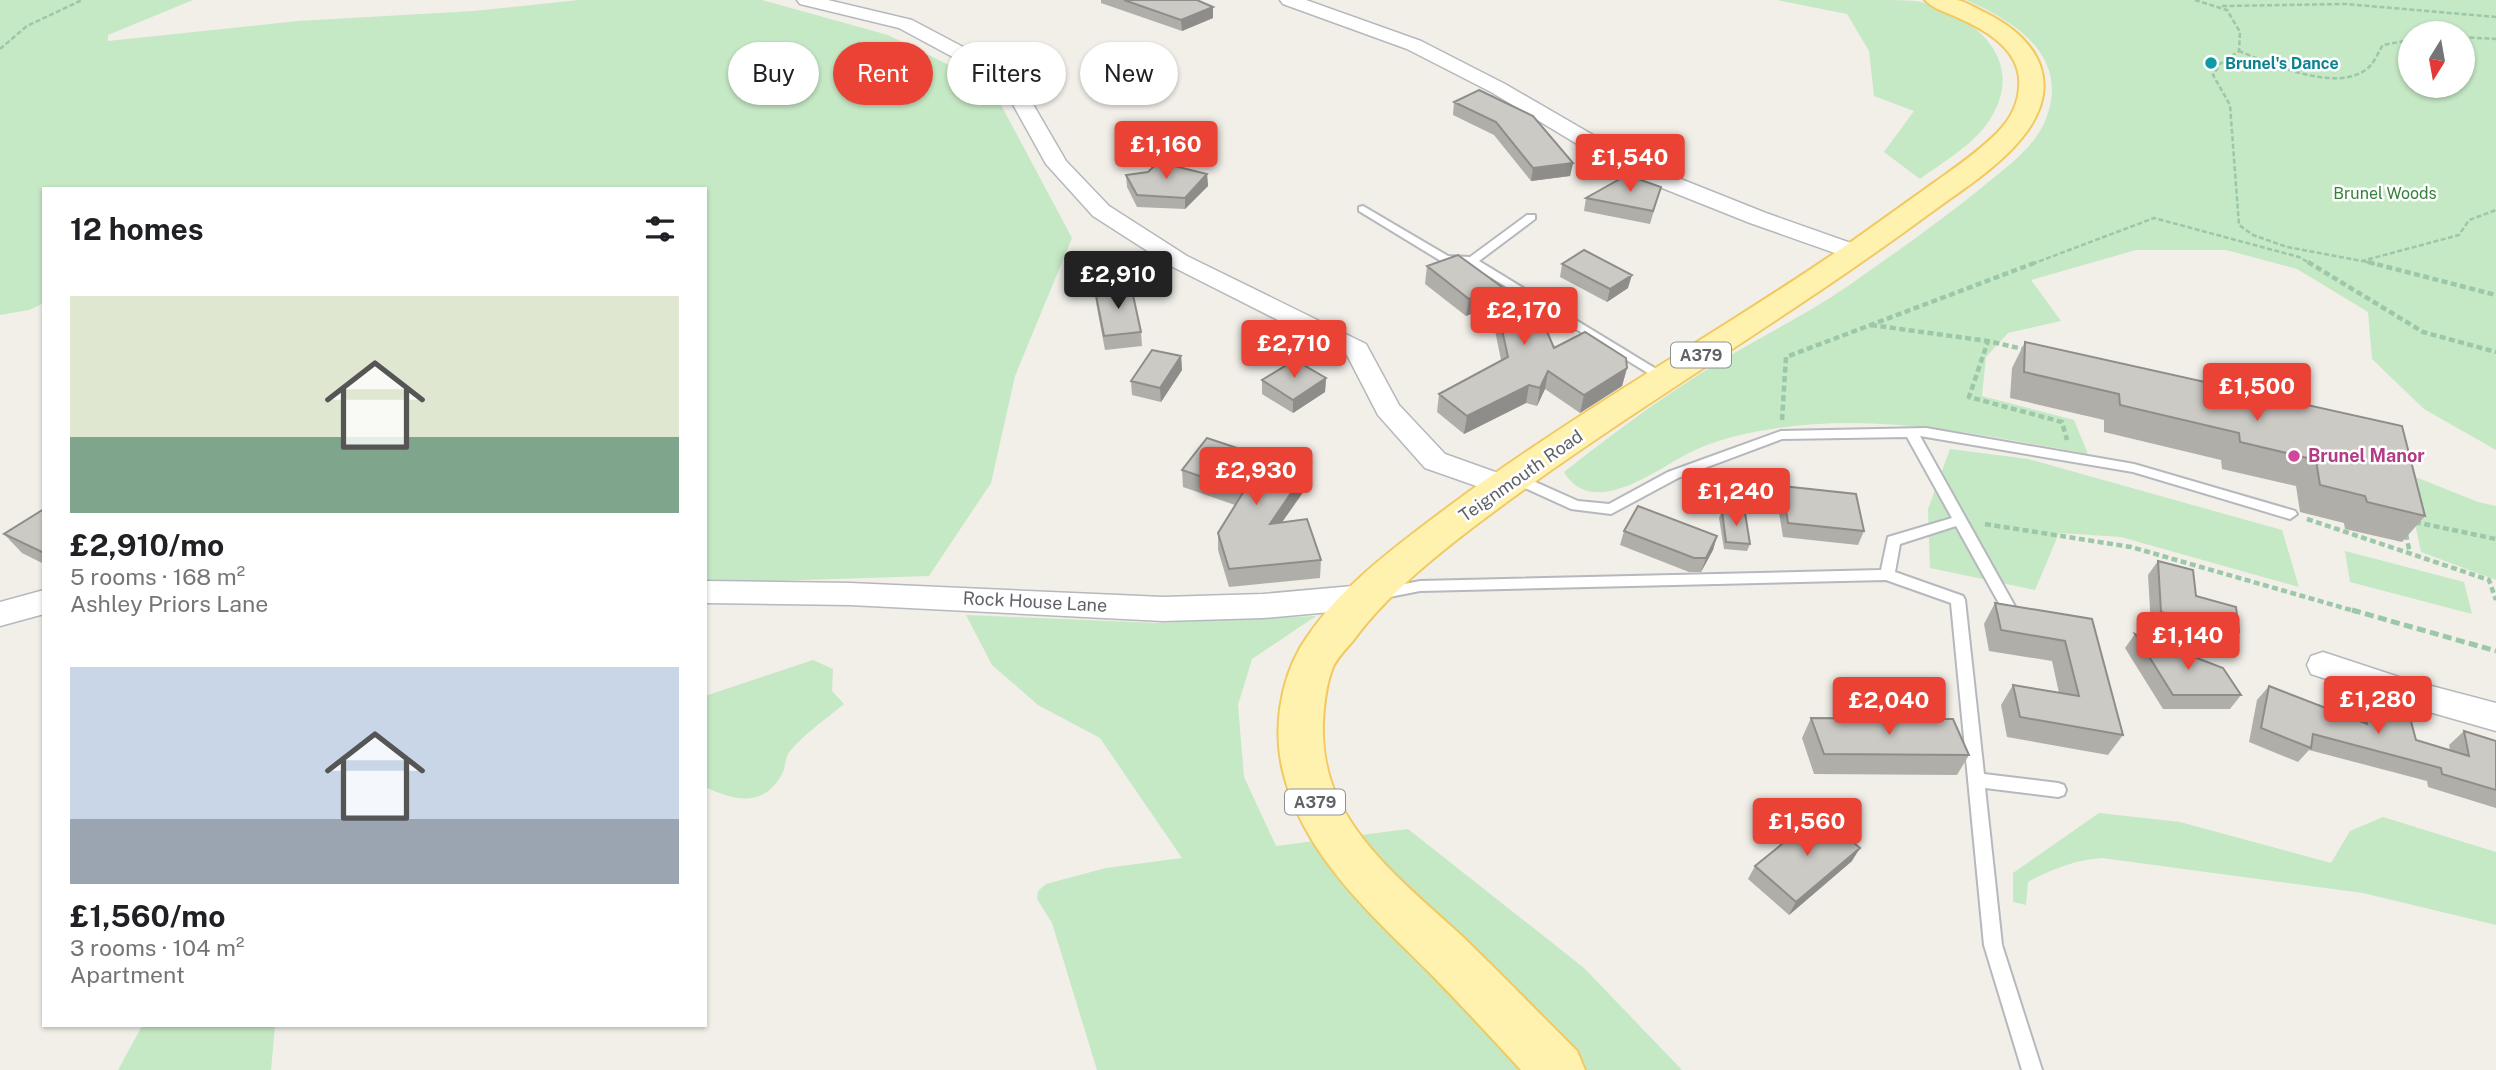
<!DOCTYPE html>
<html lang="en">
<head>
<meta charset="utf-8">
<style>
  body { margin:0; font-family:"Public Sans",sans-serif; background:#f6f6f6; color:#202124; height:100vh; display:flex; flex-direction:column; font-size:26px; white-space:nowrap }
  * { box-sizing:border-box; margin:0 }
  p { font-size:23px; color:#757577 }
  .icon { flex:none; width:38px; height:38px; fill:none; stroke:currentColor; stroke-width:2; stroke-linecap:round; stroke-linejoin:round }
  .map { position:relative; flex:1; overflow:hidden }
  .sheet { position:absolute; left:42px; top:187px; width:665px; height:840px; display:flex; flex-direction:column; background:#fff; border-radius:0px; box-shadow:0 2px 5px #0004 }
  .sheet>* { flex:none }
  .banner { position:absolute; left:728px; top:42px; width:665px; height:63px; display:flex; gap:14px }
  .needle { width:46px; rotate:191deg }
  .tools { position:absolute; left:2398px; top:21px; display:grid; gap:14px }
  .tools a { display:grid; place-items:center; width:77px; height:77px; border-radius:50%; background:#fff; box-shadow:0 2px 5px #0004; font-size:35px }
  .price { position:absolute; translate:-50% -60px; padding:0 16px; border-radius:7px; background:#ea4335; color:#fff; font-size:23px; line-height:46px; filter:drop-shadow(0 2px 4px #0008) }
  .price::after { content:''; position:absolute; left:50%; top:42px; width:21px; height:16px; margin-left:-10px; background:inherit; clip-path:polygon(0 0,100% 0,50% 100%) }
  .price.current { background:#222; color:#fff }
  ul { padding:0; list-style:none }
  li { display:grid; align-content:center; gap:14px; height:371px; padding:0 28px }
  li span { display:grid; place-items:center; height:217px; border-radius:0px; color:#555 }
  li>.icon { margin-inline-start:auto }
  span .icon { width:126px; height:126px; fill:#fffc; stroke-width:1 }
  li b { font-size:30px }
  h2 { display:flex; justify-content:space-between; align-items:center; height:84px; padding:0 28px; font-size:30px }
  .chip { padding:0 24px; border-radius:32px; background:#fff; box-shadow:0 2px 5px #0004; font-size:24px; line-height:63px }
  .chip.current { background:#ea4335; color:#fff }
  .map>svg:first-child { display:block }
  .green { fill:#c5e8c5; fill-rule:evenodd }
  .lines { fill:none; stroke-linecap:round; stroke-linejoin:round }
  .service-casing { stroke:#b5b8bc; stroke-width:4 }
  .minor-casing { stroke:#b5b8bc; stroke-width:3 }
  .primary-casing { stroke:#f2c960; stroke-width:4 }
  .path-far2 { stroke:#9cc7a9; stroke-width:2.5; stroke-dasharray:5 2.5; stroke-linecap:butt }
  .path-far1 { stroke:#9cc7a9; stroke-width:4.5; stroke-dasharray:6 3.5; stroke-linecap:butt }
  .path { stroke:#9cc7a9; stroke-width:5; stroke-dasharray:9 4.5; stroke-linecap:butt }
  .service { fill:#fff; fill-rule:evenodd }
  .minor { fill:#fff; fill-rule:evenodd }
  .primary { fill:#fff2af; fill-rule:evenodd }
  .wall { fill:#afaea9 }
  .shaded-wall { fill:#8f8d8a }
  .building { fill:#cccac5; stroke:#8f8d8a; stroke-width:2 }
  .culture-dot { fill:#0f9aa8; stroke:#fff; stroke-width:2.5 }
  .hotel-dot { fill:#d1479c; stroke:#fff; stroke-width:2.5 }
  .labels { text-anchor:middle; stroke-width:5; stroke-linejoin:round; paint-order:stroke }
  .far-culture-label { font-size:16px; font-weight:bold; fill:#0d838f; stroke:#fff; text-anchor:start }
  .far-park-label { font-size:16px; fill:#348238; stroke:#fff }
  .shield { fill:#fff; stroke:#8f9295; stroke-width:2 }
  .shield-label { font-size:16px; font-weight:bold; fill:#5f6368 }
  .hotel-label { font-size:18px; font-weight:bold; fill:#b23c85; stroke:#fff; text-anchor:start }
  .street-label { font-size:18px; fill:#5f6368; stroke:#fff }
</style>
</head>
<body>
<div class="map">
<svg width="2496" height="1070" viewBox="0 0 2496 1070">
  <rect width="100%" height="100%" fill="#f1efe8"/>
  <path class="green" d="M0,0h193l-85,35v6l190,-20 176,-10 105,-11h183l126,35 103,51 81,152 -57,138 -24,107 -62,93 -224,7v-394h-661v114l-15,7 -29,5z
    M1777,0c32,0 64,0 96,0 14,0 30,0 43,1 58,13 113,59 73,120 -16,24 -46,41 -69,58l-36,-27 30,-41 -40,-15 -5,-45 -22,-37z
    M1966,0h530v450l-72,-41 -52,-50 -4,-47 -71,-43 -71,-19h-90l-105,30 30,41 -53,12 -22,24 -4,39 92,24 14,34c-118,-21 -233,-47 -352,-18 -16,4 -31,9 -45,16 -33,16 -98,69 -127,20 47,-37 95,-73 147,-105 45,-28 93,-51 137,-81 44,-31 90,-63 132,-97 25,-21 56,-41 67,-73 22,-61 -34,-96 -81,-116zM2410,33h52v53h-52z
    M1950,449l78,10 254,71 17,57 -178,-50 -62,-4 -24,57 -105,-22 -2,-59z
    M2393,468l85,34 18,4v74l-75,-28 -6,-29z
    M2345,551l119,31 8,32 -122,-32z
    M966,615l191,8 159,-7 -64,43 -14,46 6,72 32,69 132,-17 176,139 98,102h-585l-45,-147 -15,-24 1,-8 8,-7 60,-16 76,-10 -82,-120 -62,-33 -46,-40z
    M813,660l20,9 -1,22 12,13c-18,15 -39,29 -54,47 -6,7 -4,18 -9,25 -19,32 -48,24 -76,11v-91z
    M2099,813l81,9 151,41 19,-32 33,-14 113,35v73l-133,-32 -261,-35c-27,2 -50,11 -74,24l-2,23 -13,-3v-29z
    M142,1026h133l-4,44h-153z"/>
  <g class="lines">
    <defs>
      <path id="service" d="M1363,206l85,50 22,1 57,-42h8v4l-56,42 192,117 -6,4 -4,-1 -192,-117 -28,-3 -82,-50v-4z
        M1926,428l208,36 161,47 2,3 -7,5 -157,-47 -213,-36 102,183 -2,4h-10l-54,-97 -56,18 -5,28 68,24 2,4 19,174 74,9 6,2 2,5 -2,5 -6,2 -73,-9 17,157 40,125h-20l-38,-125 -33,-342 -65,-23 -466,11 -41,8 -5,-1 -2,-4 2,-4 5,-1 41,-8 461,-11 7,-33 64,-19 -45,-81 -125,2 -104,39 -67,36 -40,-5 -61,-28 -2,-3 7,-5 63,28 31,3 59,-32 113,-41z"/>
      <path id="minor" d="M797,0h31l84,20 104,55 50,86 43,45 78,50 179,88 33,61 46,49 67,24 4,7 -4,7 -10,3 -77,-27 -47,-53 -31,-60 -176,-89 -78,-50 -47,-52 -45,-81 -102,-55 -99,-24z
        M1280,0h26l115,41 84,43 138,80 123,49 99,35 4,5 -4,5h-16l-99,-35 -123,-49 -136,-82 -84,-43 -124,-45z
        M705,581l145,2 313,14 100,-3 101,-9 11,4 5,8 -5,8 -11,4 -101,9 -100,3 -313,-16 -145,-2z
        M44,590v24l-44,12v-24z
        M2323,652l82,27 91,24v28l-91,-26 -94,-31 -4,-9 4,-9z"/>
      <path id="primary" d="M1925,0c10,0 22,0 32,0 10,2 20,9 29,13 56,28 78,74 35,126 -25,30 -61,52 -92,75 -149,110 -310,202 -457,314 -44,34 -87,69 -120,114 -7,8 -15,16 -19,25 -7,17 -9,37 -10,55 -1,26 4,54 15,77 27,56 82,98 127,140 38,37 75,75 112,112l8,19h-64c-30,-33 -61,-66 -92,-98 -59,-59 -126,-117 -146,-201 -10,-40 -3,-88 17,-123 35,-58 95,-101 148,-141 129,-96 271,-174 403,-265 28,-20 56,-40 84,-60 21,-15 43,-30 62,-49 15,-15 24,-34 22,-56 -4,-33 -40,-50 -67,-62 -10,-4 -19,-7 -27,-15z"/>
    </defs>
    <use href="#service" class="service-casing"/>
    <use href="#minor" class="minor-casing"/>
    <use href="#primary" class="primary-casing"/>
    <path class="path-far2" d="M2195,0l32,10 13,22 -1,19 -19,13 -7,11 17,30 9,120 14,10 34,12 75,14 97,-26 10,-15 27,-10
      M2222,6l124,-2 150,13
      M2462,37l34,2
      M0,49l27,-23 55,-26
      M2239,51c32,13 99,43 129,17 7,-6 10,-16 15,-23l27,-5
      M2363,261l12,3
      M2032,264l122,-46 145,39 12,7"/>
    <path class="path-far1" d="M2308,262l115,70 73,20
      M2368,262l128,33
      M1871,325l117,16
      M2027,350l-39,-9 -19,56 93,25 5,18
      M1782,420l4,-63 251,-95
      M2307,519l182,61 7,20
      M2415,522l81,17
      M1985,524l146,23 227,65
      M2406,534l4,20"/>
    <path class="path" d="M2352,610l144,41"/>
    <use href="#service" class="service"/>
    <use href="#minor" class="minor"/>
    <use href="#primary" class="primary"/>
  </g>
  <path class="wall" d="M1101,0h96l16,7v11l-31,13 -81,-28z
    M1479,90l94,73 -3,13 -39,5 -37,-46 -41,-20 1,-13z
    M1207,174l1,12 -23,23 -48,-2 -10,-20 -1,-12z
    M1661,187l-11,37 -66,-13 2,-13z
    M1458,255l96,93 73,20 -5,18 -42,27 -35,-24 -8,17 -11,-3 -62,31 -27,-22 2,-18 62,-34 -11,-54 -24,10 -41,-32 2,-18z
    M1562,264l66,24 -21,14 -47,-25z
    M1095,290l46,42 1,14 -37,4 -9,-47z
    M2025,342l377,84 23,90 -23,26 -57,-13 -1,-6 -44,-11 -4,-26 -74,-17 -1,-9 -117,-28v-12l-94,-22 2,-30z
    M1181,356l1,14 -21,32 -29,-7 -1,-14z
    M1326,378l-1,14 -32,21 -31,-19v-14z
    M1182,470l124,1v17l-24,34 39,38 -1,18 -91,9 -11,-37v-17l17,-28 -52,-18z
    M1782,486l82,45 -6,14 -75,-8 -6,-37z
    M44,509v55l-22,-11 -18,-19z
    M1722,511l28,33 -3,7 -23,-2 -5,-31z
    M1624,531l93,5 -4,14 -12,22h-12l-69,-27z
    M2158,561l38,35 43,36 -11,14 -77,-20 -3,-51z
    M1995,603l97,16 31,116 -15,20 -101,-18 -6,-32 12,-20 46,8 -7,-32 -63,-10 -5,-27z
    M2135,634l106,61 -11,14h-67l-38,-61z
    M2269,686l80,31 13,-15 54,38 34,10 -1,-5 15,-14 32,10v67l-68,-21 -1,-6 -118,-31 -11,12 -49,-20 8,-42z
    M1811,718l158,37 -12,20 -143,-1 -12,-36z
    M1852,861l-63,54 -41,-36 7,-13z"/>
  <path class="shaded-wall" d="M1213,7v11l-31,13 -1,-11z
    M1573,163l-3,13 -39,5 2,-13z
    M1207,174l1,12 -23,23v-11z
    M1632,275l-4,13 -21,14 3,-13z
    M1493,289l-3,17 -24,10 3,-17z
    M1181,356l1,14 -21,32 -1,-14z
    M1627,368l-5,18 -42,27 4,-18z
    M1548,371l-3,18 -8,17 3,-18z
    M1326,378l-1,14 -32,21v-13z
    M1529,385l-3,18 -62,31 3,-18z
    M1306,471v17l-37,53 1,-17z
    M1717,536l-4,14 -12,22 5,-14z
    M1860,848l-8,13 -63,54 7,-13z"/>
  <path class="building" d="M1124,0h73l16,7 -32,13z
    M1479,90l54,26 40,47 -40,5 -37,-46 -42,-20z
    M1158,162l49,12 -22,24 -48,-3 -11,-20 22,-3z
    M1627,175l34,12 -8,24 -67,-13z
    M1584,250l48,25 -22,14 -48,-25z
    M1458,255l59,43 14,-4 23,54 31,-16 41,26 1,10 -43,27 -36,-24 -8,17 -11,-3 -62,31 -28,-22 69,-37 -15,-68 -24,10 -42,-33z
    M1131,286l10,46 -37,4 -9,-46z
    M2025,342l377,84 23,90 -58,-14 -2,-6 -45,-11 -4,-25 -76,-18 -1,-9 -119,-28 -1,-11 -95,-22z
    M1152,350l29,6 -21,32 -29,-7z
    M1295,360l31,18 -33,22 -31,-20z
    M1207,438l99,33 -36,53 37,-5 14,41 -92,9 -11,-36 26,-42 -62,-21z
    M1782,486l74,8 8,37 -76,-8z
    M1638,506l79,30 -11,22h-12l-70,-27z
    M44,509v44l-40,-19z
    M1722,511l23,2 5,31 -24,-2z
    M2158,561l35,9 3,26 40,11 3,25 -78,-20z
    M1995,603l97,16 31,116 -103,-18 -7,-32 66,11 -14,-55 -64,-11z
    M2135,634l88,34 18,27h-68z
    M2269,686l98,38 -5,-22 47,12 7,26 53,16 -5,-25 32,10v49l-54,-16 -1,-6 -128,-34 -2,14 -50,-20z
    M1811,718l142,1 16,36 -145,-1z
    M1819,814l41,34 -64,54 -41,-36z"/>
  <circle class="culture-dot" cx="2211" cy="63" r="7"/>
  <circle class="hotel-dot" cx="2294" cy="456" r="7"/>
  <g class="labels">
    <g class="far-culture-label">
      <text x="2225" y="69">Brunel's Dance</text>
    </g>
    <g class="far-park-label">
      <text x="2385" y="199">Brunel Woods</text>
    </g>
    <g class="shield">
      <rect x="1671" y="342.5" width="60" height="25" rx="5"/>
      <rect x="1285" y="789.5" width="60" height="25" rx="5"/>
    </g>
    <g class="shield-label">
      <text x="1701" y="361">A379</text>
      <text x="1315" y="808">A379</text>
    </g>
    <g class="hotel-label">
      <text x="2308" y="462">Brunel Manor</text>
    </g>
    <g class="street-label">
      <text transform="translate(1521 476) rotate(-35)" y="6">Teignmouth Road</text>
      <text transform="translate(1035 602) rotate(3)" y="6">Rock House Lane</text>
    </g>
  </g>
</svg>
<div class="tools">
<a><svg class="needle" viewBox="-14 -14 28 28"><path d="M0-13l5 13h-10z" fill="#e53935"/><path d="M0 13l5-13h-10z" fill="#757577"/></svg></a>
</div>
<b class="price" style="left:1166px;top:181px">£1,160</b>
<b class="price" style="left:1630px;top:194px">£1,540</b>
<b class="price current" style="left:1118px;top:311px">£2,910</b>
<b class="price" style="left:1524px;top:347px">£2,170</b>
<b class="price" style="left:1294px;top:380px">£2,710</b>
<b class="price" style="left:2257px;top:423px">£1,500</b>
<b class="price" style="left:1256px;top:507px">£2,930</b>
<b class="price" style="left:1736px;top:528px">£1,240</b>
<b class="price" style="left:2188px;top:672px">£1,140</b>
<b class="price" style="left:2378px;top:736px">£1,280</b>
<b class="price" style="left:1889px;top:737px">£2,040</b>
<b class="price" style="left:1807px;top:858px">£1,560</b>
<div class="banner">
<a class="chip">Buy</a>
<a class="chip current">Rent</a>
<a class="chip">Filters</a>
<a class="chip">New</a>
</div>
<section class="sheet">
<h2>12 homes<svg class="icon" aria-label="filters" viewBox="0 0 24 24"><path d="M4 7h16M4 17h16"/><circle cx="9" cy="7" r="2"/><circle cx="15" cy="17" r="2"/></svg></h2>
<ul>
<li><span style="background:linear-gradient(#dfe7d0 65%,#7fa58c 0)"><svg class="icon" aria-label="home" viewBox="0 0 24 24"><path d="M3 11l9-7 9 7M6 9v11h12V9"/></svg></span><div><b>£2,910/mo</b><p>5 rooms · 168 m²</p><p>Ashley Priors Lane</p></div></li>
<li><span style="background:linear-gradient(#c9d6e8 70%,#9aa5b1 0)"><svg class="icon" aria-label="home" viewBox="0 0 24 24"><path d="M3 11l9-7 9 7M6 9v11h12V9"/></svg></span><div><b>£1,560/mo</b><p>3 rooms · 104 m²</p><p>Apartment</p></div></li>
</ul>
</section>
</div>
</body>
</html>
